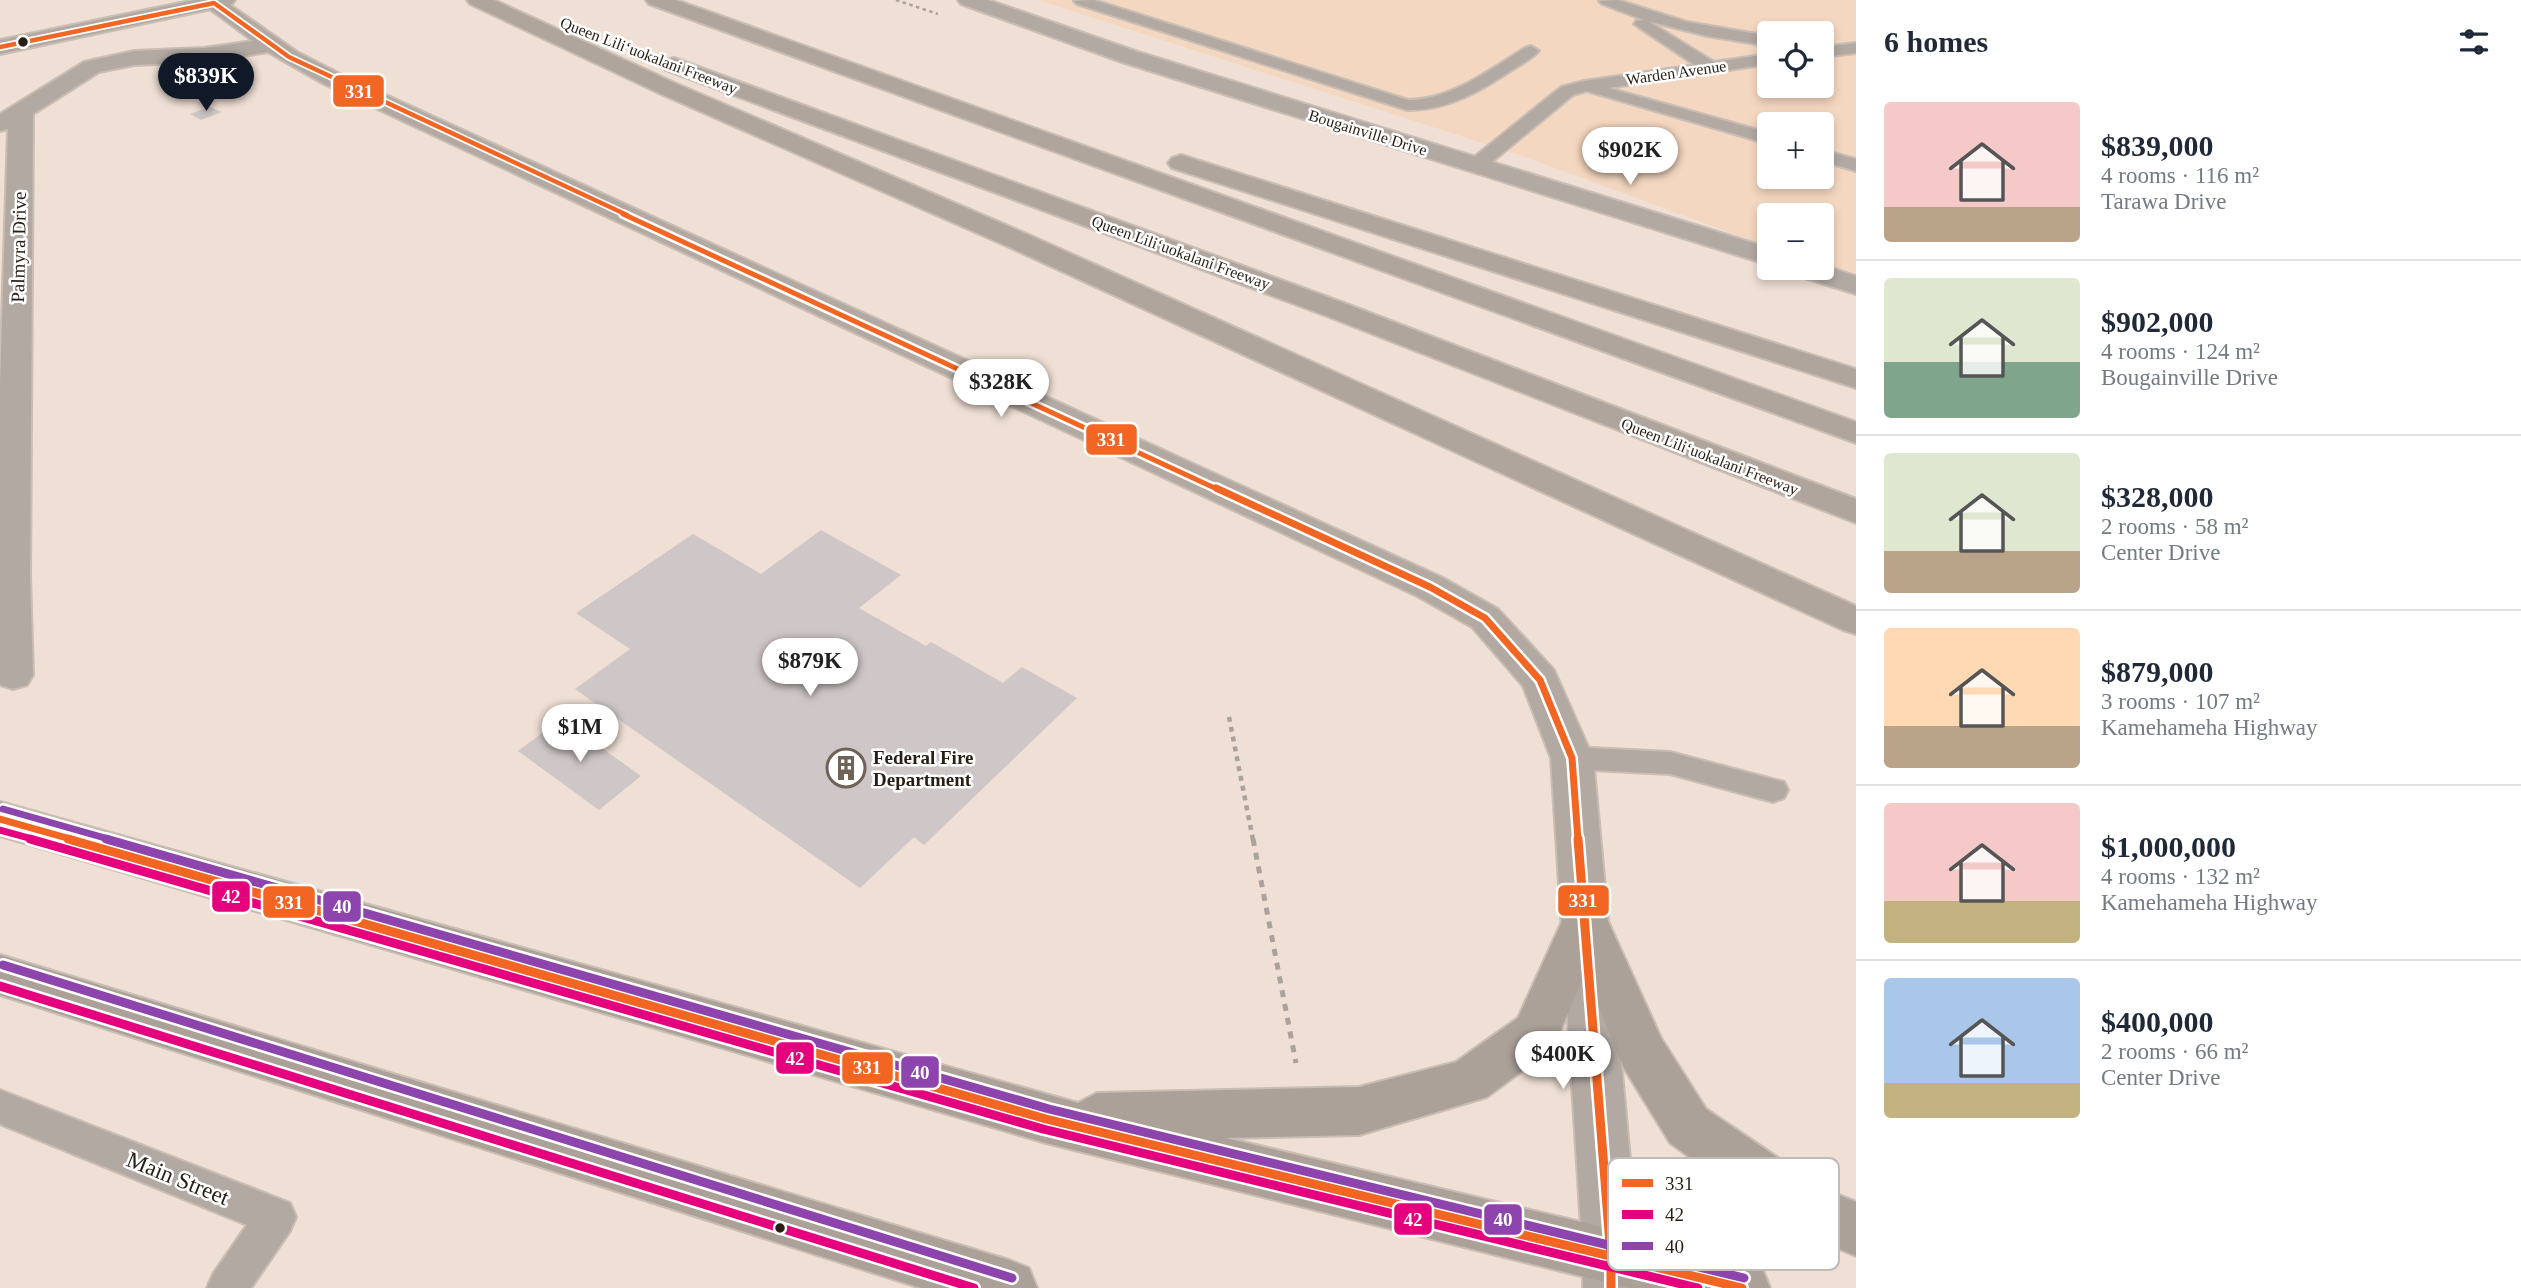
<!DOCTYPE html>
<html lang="en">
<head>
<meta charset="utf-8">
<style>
  body { margin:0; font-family:Georgia,serif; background:#f6f6f7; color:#1f2937; height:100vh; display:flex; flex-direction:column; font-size:26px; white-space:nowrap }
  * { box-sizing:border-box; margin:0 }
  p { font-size:23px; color:#747a83 }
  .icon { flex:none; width:38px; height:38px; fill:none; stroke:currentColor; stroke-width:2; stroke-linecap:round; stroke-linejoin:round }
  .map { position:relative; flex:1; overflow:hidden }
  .sheet { display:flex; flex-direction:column; background:#fff; width:665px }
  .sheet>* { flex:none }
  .controls { position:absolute; left:1757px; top:21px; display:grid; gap:14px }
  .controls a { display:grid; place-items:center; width:77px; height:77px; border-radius:7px; background:#fff; box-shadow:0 4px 10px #0003; font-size:35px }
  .price { position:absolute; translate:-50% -60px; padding:0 16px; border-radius:24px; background:#fff; color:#222; font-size:23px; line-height:46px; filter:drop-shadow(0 2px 4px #0008) }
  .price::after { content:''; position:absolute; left:50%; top:42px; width:21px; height:16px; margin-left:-10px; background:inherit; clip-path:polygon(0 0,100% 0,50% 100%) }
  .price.on { background:#111827; color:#fff }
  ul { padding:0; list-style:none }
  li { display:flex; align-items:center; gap:21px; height:175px; padding:0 28px }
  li+li { border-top:2px solid #e0e1e3 }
  li span { display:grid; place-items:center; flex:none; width:196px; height:140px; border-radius:7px; color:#555 }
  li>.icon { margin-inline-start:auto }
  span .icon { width:84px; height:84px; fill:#fffc; stroke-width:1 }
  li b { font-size:30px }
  h2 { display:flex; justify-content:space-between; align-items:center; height:84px; padding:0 28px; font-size:30px }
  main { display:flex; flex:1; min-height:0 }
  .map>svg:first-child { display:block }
  .built { fill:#f4d7c0; fill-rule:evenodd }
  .building { fill:#cfc6c7 }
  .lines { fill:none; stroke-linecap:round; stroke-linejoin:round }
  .service-casing { stroke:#c9bdb4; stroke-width:4 }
  .minor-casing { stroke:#c9bdb4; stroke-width:4 }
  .tertiary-casing { stroke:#c9bdb4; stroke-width:4 }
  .primary-casing { stroke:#c9bdb4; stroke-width:4 }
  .motorway-casing { stroke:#c9bdb4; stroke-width:4 }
  .path-far2 { stroke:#aaa29c; stroke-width:2.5; stroke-dasharray:3.5 3.5; stroke-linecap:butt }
  .path-far1 { stroke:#aaa29c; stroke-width:4.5; stroke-dasharray:5 5; stroke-linecap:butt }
  .path { stroke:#aaa29c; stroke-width:5; stroke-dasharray:7 7; stroke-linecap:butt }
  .service { fill:#b2a9a3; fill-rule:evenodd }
  .minor { fill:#b2a9a3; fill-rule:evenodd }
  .tertiary { fill:#b2a9a3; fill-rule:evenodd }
  .primary { fill:#aba199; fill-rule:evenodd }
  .motorway { fill:#b0a59d; fill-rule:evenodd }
  .bus-1-far3-casing { stroke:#fff; stroke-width:8 }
  .bus-1-far2-casing { stroke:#fff; stroke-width:10 }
  .bus-1-far1-casing { stroke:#fff; stroke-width:12 }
  .bus-1-casing { stroke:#fff; stroke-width:14 }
  .bus-2-far1-casing { stroke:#fff; stroke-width:12 }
  .bus-2-casing { stroke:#fff; stroke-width:14 }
  .bus-3-far1-casing { stroke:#fff; stroke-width:12 }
  .bus-3-casing { stroke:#fff; stroke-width:14 }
  .bus-1-far3 { stroke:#f26522; stroke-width:4.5 }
  .bus-1-far2 { stroke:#f26522; stroke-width:5 }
  .bus-1-far1 { stroke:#f26522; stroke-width:7 }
  .bus-1 { stroke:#f26522; stroke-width:9 }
  .bus-2-far1 { stroke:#e5007d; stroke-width:7 }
  .bus-2 { stroke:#e5007d; stroke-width:9 }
  .bus-3-far1 { stroke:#8e44ad; stroke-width:7 }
  .bus-3 { stroke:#8e44ad; stroke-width:9 }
  .bus-dot { fill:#2a1e14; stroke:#fff; stroke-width:2.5 }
  .labels { text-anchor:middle; stroke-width:5; stroke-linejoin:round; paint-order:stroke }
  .far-street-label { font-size:16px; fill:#2a1e14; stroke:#fff }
  .street-label { font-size:19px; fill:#2a1e14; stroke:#fff }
  .poi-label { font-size:19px; font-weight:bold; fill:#2a1e14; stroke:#fff; text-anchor:start }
  .near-street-label { font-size:23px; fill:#2a1e14; stroke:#fff }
  .key { fill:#fff; stroke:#bfbcb8; stroke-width:2 }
  .key-label { font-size:19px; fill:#2a1e14 }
  .line-badge { stroke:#fff; stroke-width:2.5 }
  .badge-label { font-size:19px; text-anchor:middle; font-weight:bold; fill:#fff }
</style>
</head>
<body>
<main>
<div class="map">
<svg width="1856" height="1288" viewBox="0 0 1856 1288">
  <rect width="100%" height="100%" fill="#efdfd4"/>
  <path class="built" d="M1038,0h818v273l-34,-9v-49h-53v32l-249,-92zM1769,33h53v53h-53zM1769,124h53v53h-53z"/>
  <path class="building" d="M210,107l12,5 -21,8 -11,-6z
    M821,530l80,45 -42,33 67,38 5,-4 72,41 19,-16 55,31 -153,147 -10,-8 -54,51 -285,-199 55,-40 -54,-36 117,-79 68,40z
    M561,719l80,57 -42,34 -81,-59z"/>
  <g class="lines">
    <defs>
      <path id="service" d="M1094,0l314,100c44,0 82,-31 117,-52l6,-2 8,5c-7,8 -18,13 -27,19 -32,21 -65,41 -105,40l-330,-106 -3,-3z
        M1618,0l69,22 82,14v10l-62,-10 -59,-15 66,41 55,-8v10l-161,24 161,45v11l-182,-53 -14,4 -91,75h-14l-2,-4 2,-4 93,-75 23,-6 111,-16 -61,-41 2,-3 8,-1 -42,-16 -3,-3z
        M1856,43v10l-34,4v-10z
        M1822,150l34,9v12l-34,-10z
        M1572,747l98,5 114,30 4,8 -4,8 -11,4 -103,-28 -98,-5 -11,-3 -4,-8 4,-8z
        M0,1090l290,113 6,14 -6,14 -39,57h-44l6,-14 34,-49 -247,-101z"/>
      <path id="minor" d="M206,0h17l74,52 43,22 1103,504 55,31 56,61 39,88 46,499v31h-56v-31l-32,-499 -28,-72 -51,-59 -55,-31 -1093,-512 -56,-32 -64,10 -70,3 -35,7 -66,42 -3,463 3,98 -6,10 -14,4 -13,-4v-300l8,-256 -8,2v-17l84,-52 50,-11 70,-3 49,-7 -46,-34 -4,-4z"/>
      <path id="tertiary" d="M195,0h40l-3,4 -7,2 -225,48v-14z
        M958,0h30l150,52 631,196v17l-647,-203 -161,-58z
        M1822,265l34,11v18l-64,-20 -4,-6h34z"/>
      <path id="primary" d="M0,802l1078,301 19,-10 262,-6 97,-25 62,-44 51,-112 16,-6 16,6 60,132 45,71 118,80 32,13v54l-70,-29 -116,-84 -46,-75 -39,-94 -32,74 -66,49 -128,38 -133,3 516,122 20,8 8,20h-141l-583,-145 -1046,-307z
        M0,955l1009,305 20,8 8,20h-116l-921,-293z"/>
      <path id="motorway" d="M467,0h27l183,84 352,151 827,371v28l-13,-4 -834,-383 -348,-153 -191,-90z
        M646,0h30l1180,422v21l-1207,-439z
        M674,58l670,245 512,196v24l-532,-208 -658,-245 -3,-5 3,-5z
        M1181,155l675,214v19l-684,-220 -4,-5 4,-5z"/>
    </defs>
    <use href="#service" class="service-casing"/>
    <use href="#minor" class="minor-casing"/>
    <use href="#tertiary" class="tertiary-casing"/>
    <use href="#primary" class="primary-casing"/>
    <use href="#motorway" class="motorway-casing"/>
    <path class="path-far2" d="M896,0l42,14"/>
    <path class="path-far1" d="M1229,717l24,123"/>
    <path class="path" d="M1253,839l43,224"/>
    <use href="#service" class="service"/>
    <use href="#minor" class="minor"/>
    <use href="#tertiary" class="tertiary"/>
    <use href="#primary" class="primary"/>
    <use href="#motorway" class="motorway"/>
    <defs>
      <path id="bus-1-far3" d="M0,47l214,-44 75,54 338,158"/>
      <path id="bus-1-far2" d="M623,214l596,276"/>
      <path id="bus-1-far1" d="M1216,488l214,99 55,31 55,62 32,78 6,82
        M0,819l74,21"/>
      <path id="bus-1" d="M68,839l978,280 696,169
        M1578,839l33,418v31"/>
      <path id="bus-2-far1" d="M0,830l36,10"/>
      <path id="bus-2" d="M30,839l1013,290 655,159
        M0,986l974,302"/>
      <path id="bus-3-far1" d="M3,809l109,31"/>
      <path id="bus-3" d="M106,839l943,270 695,169
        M3,965l1009,313"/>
    </defs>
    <use href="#bus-1-far3" class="bus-1-far3-casing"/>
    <use href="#bus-1-far2" class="bus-1-far2-casing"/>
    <use href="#bus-1-far1" class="bus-1-far1-casing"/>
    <use href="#bus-1" class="bus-1-casing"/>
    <use href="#bus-2-far1" class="bus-2-far1-casing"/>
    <use href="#bus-2" class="bus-2-casing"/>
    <use href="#bus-3-far1" class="bus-3-far1-casing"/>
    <use href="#bus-3" class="bus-3-casing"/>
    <use href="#bus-1-far3" class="bus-1-far3"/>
    <use href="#bus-1-far2" class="bus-1-far2"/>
    <use href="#bus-1-far1" class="bus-1-far1"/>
    <use href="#bus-1" class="bus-1"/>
    <use href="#bus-2-far1" class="bus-2-far1"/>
    <use href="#bus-2" class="bus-2"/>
    <use href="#bus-3-far1" class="bus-3-far1"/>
    <use href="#bus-3" class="bus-3"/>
  </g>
  <defs>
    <symbol id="building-ring" viewBox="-11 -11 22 22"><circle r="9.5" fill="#fff" stroke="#6f6257" stroke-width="1.5"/><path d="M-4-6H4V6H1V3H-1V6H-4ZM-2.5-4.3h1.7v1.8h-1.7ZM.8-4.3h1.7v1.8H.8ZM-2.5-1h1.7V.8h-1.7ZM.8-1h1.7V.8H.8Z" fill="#6f6257"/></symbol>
  </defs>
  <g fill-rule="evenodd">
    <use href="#building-ring" x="824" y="746" width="44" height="44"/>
  </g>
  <g class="bus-dot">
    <circle cx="23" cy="42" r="6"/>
    <circle cx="780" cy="1228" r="6"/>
  </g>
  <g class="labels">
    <g class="far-street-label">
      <text transform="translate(649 55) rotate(21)" y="6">Queen Liliʻuokalani Freeway</text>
      <text transform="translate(1676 72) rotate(-8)" y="6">Warden Avenue</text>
      <text transform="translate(1368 132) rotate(17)" y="6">Bougainville Drive</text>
      <text transform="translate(1181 252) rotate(20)" y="6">Queen Liliʻuokalani Freeway</text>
      <text transform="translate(1710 456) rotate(21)" y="6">Queen Liliʻuokalani Freeway</text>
    </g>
    <g class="street-label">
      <text transform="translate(18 247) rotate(-89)" y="7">Palmyra Drive</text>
    </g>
    <g class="poi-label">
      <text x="873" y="764">Federal Fire<tspan x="873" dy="22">Department</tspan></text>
    </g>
    <g class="near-street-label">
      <text transform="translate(178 1178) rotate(22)" y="8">Main Street</text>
    </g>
  </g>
  <rect x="1608" y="1158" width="231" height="112" rx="10" class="key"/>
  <rect x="1622" y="1179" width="31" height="8" fill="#f26522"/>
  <rect x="1622" y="1210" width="31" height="9" fill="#e5007d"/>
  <rect x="1622" y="1242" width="31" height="8" fill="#8e44ad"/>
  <g class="key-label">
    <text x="1665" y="1190">331</text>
    <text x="1665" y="1221">42</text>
    <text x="1665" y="1253">40</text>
  </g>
  <g class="line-badge">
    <rect x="332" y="74" width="53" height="34" rx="7" fill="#f26522"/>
    <rect x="1085" y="423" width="53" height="33" rx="7" fill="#f26522"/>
    <rect x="211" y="880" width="40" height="33" rx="7" fill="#e5007d"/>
    <rect x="1557" y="884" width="53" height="33" rx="7" fill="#f26522"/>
    <rect x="262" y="885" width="54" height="34" rx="7" fill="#f26522"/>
    <rect x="322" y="890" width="40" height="33" rx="7" fill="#8e44ad"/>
    <rect x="775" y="1041" width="40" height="34" rx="7" fill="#e5007d"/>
    <rect x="841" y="1051" width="53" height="34" rx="7" fill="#f26522"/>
    <rect x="900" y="1055" width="40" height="34" rx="7" fill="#8e44ad"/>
    <rect x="1393" y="1202" width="40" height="34" rx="7" fill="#e5007d"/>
    <rect x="1483" y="1203" width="40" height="33" rx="7" fill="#8e44ad"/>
  </g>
  <g class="badge-label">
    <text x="359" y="98">331</text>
    <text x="1111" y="446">331</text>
    <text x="231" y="903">42</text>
    <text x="1583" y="907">331</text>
    <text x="289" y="909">331</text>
    <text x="342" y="913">40</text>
    <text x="795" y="1065">42</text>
    <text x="867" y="1074">331</text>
    <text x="920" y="1079">40</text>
    <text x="1413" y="1226">42</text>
    <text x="1503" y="1226">40</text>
  </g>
</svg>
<div class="controls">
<a><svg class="icon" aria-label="locate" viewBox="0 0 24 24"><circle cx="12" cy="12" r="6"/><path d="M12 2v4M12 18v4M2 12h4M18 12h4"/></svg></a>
<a>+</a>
<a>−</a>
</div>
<b class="price on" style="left:206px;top:113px">$839K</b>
<b class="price" style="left:1630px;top:187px">$902K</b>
<b class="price" style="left:1001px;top:419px">$328K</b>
<b class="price" style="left:810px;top:698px">$879K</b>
<b class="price" style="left:580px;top:764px">$1M</b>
<b class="price" style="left:1563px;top:1091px">$400K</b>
</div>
<section class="sheet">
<h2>6 homes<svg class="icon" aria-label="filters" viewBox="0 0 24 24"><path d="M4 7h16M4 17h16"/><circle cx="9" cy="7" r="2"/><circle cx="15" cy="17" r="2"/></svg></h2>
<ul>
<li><span style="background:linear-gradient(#f6c9c9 75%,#b9a48a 0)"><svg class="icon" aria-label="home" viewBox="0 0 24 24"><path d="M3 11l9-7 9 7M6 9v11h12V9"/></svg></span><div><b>$839,000</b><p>4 rooms · 116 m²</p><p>Tarawa Drive</p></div></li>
<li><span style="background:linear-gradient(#dfe7d0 60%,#7fa58c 0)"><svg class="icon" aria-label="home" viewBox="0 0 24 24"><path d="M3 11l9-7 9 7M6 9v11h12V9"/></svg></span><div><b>$902,000</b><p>4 rooms · 124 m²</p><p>Bougainville Drive</p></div></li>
<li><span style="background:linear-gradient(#dfe7d0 70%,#b9a48a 0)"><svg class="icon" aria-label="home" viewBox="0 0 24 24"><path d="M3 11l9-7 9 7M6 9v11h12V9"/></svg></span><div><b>$328,000</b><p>2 rooms · 58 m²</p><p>Center Drive</p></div></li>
<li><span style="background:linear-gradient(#ffd9b3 70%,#b9a48a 0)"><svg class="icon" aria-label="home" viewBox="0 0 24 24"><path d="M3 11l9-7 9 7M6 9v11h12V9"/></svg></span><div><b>$879,000</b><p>3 rooms · 107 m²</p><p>Kamehameha Highway</p></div></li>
<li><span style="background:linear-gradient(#f6c9c9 70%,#c2b280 0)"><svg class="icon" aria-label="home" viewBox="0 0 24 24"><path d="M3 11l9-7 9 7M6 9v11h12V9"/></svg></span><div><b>$1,000,000</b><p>4 rooms · 132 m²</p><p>Kamehameha Highway</p></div></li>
<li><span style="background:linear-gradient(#a9c7e8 75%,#c2b280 0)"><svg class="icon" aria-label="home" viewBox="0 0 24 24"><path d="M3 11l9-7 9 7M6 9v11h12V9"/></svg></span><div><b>$400,000</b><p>2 rooms · 66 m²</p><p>Center Drive</p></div></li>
</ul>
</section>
</main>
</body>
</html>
